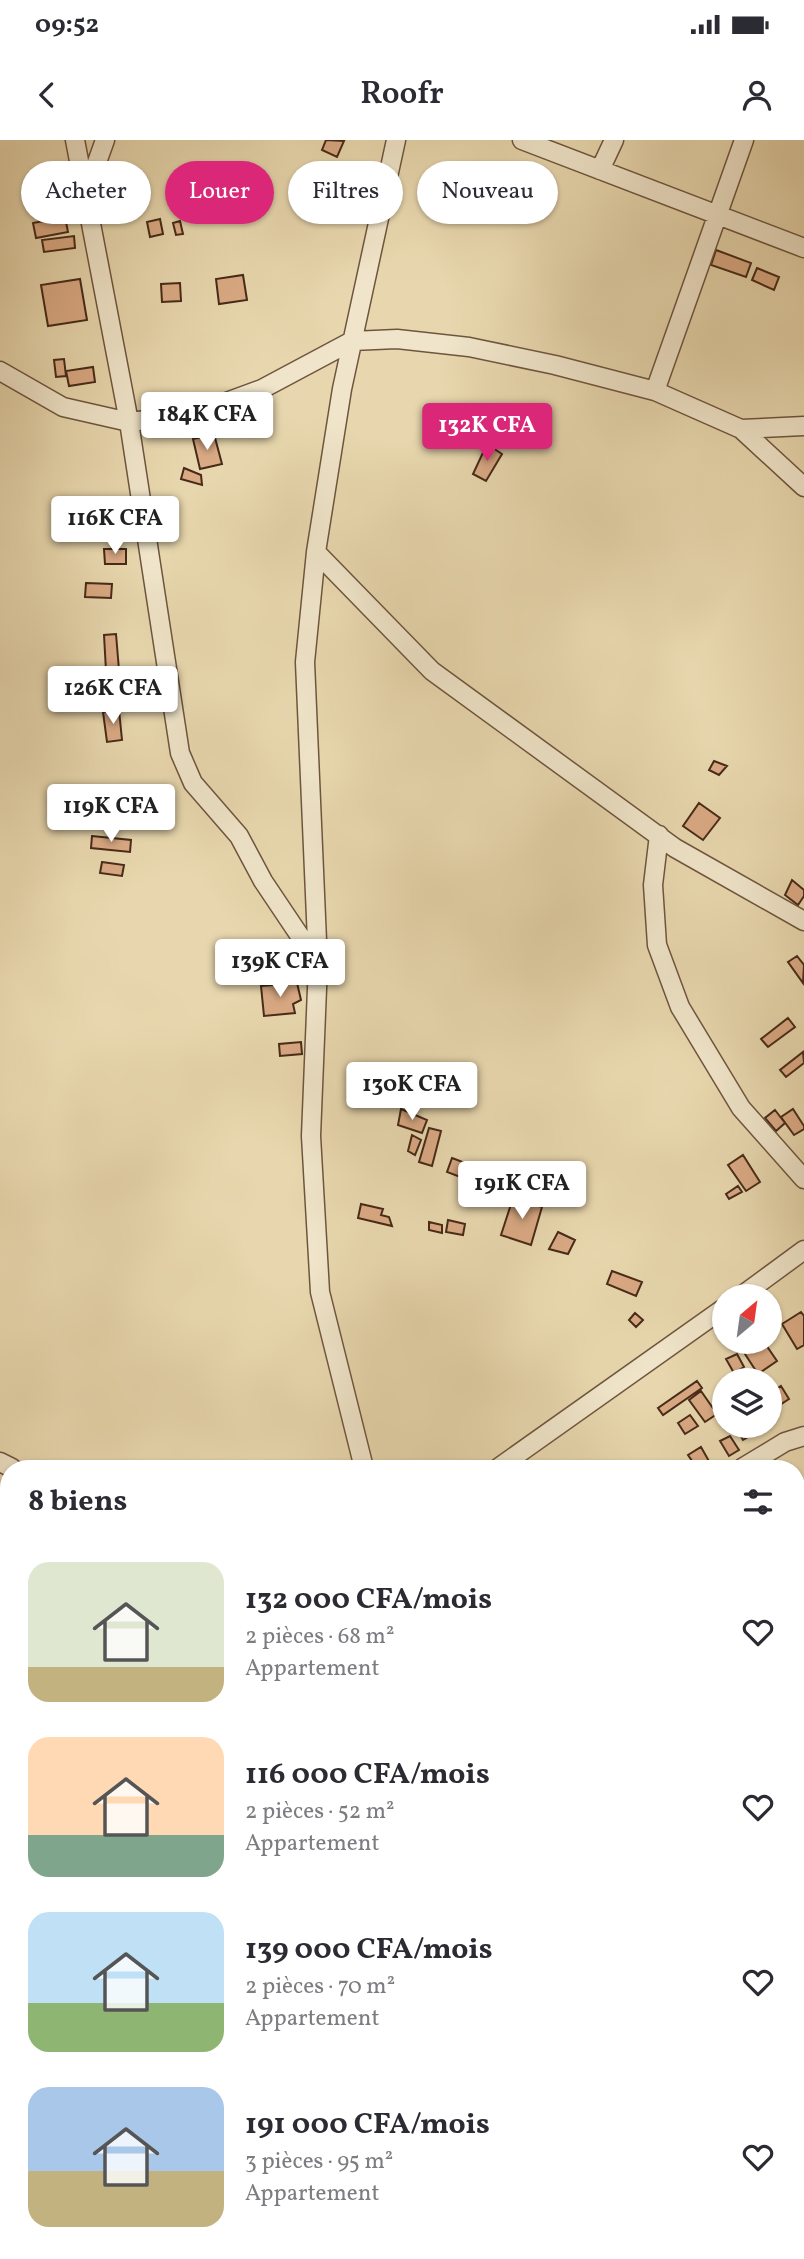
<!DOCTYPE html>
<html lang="fr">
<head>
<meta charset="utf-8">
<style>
  body { margin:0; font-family:Vollkorn,serif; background:#f7f7f7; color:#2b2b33; height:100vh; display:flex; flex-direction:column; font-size:26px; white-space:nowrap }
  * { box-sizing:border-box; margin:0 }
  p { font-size:23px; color:#7c7c81 }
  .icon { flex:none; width:38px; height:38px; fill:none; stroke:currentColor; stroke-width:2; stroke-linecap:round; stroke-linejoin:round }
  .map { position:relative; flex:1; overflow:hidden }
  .details { position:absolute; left:0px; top:1320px; width:805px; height:800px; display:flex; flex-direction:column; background:#fff; border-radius:28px 28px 0 0; box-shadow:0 2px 5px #0004 }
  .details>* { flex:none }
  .hud { position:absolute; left:21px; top:21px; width:763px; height:63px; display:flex; gap:14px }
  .needle { width:46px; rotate:29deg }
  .controls { position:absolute; left:712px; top:1144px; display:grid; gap:14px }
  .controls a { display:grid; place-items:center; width:70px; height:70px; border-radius:50%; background:#fff; box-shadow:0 2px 5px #0004; font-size:35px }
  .price { position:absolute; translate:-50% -60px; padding:0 16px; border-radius:7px; background:#fff; color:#222; font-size:23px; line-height:46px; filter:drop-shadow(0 2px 4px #0008) }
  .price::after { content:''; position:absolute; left:50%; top:42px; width:21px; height:16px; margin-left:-10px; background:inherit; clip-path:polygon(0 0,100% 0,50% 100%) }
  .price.on { background:#db2777; color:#fff }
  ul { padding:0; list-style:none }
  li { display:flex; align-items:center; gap:21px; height:175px; padding:0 28px }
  li span { display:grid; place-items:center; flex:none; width:196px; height:140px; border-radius:21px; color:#555 }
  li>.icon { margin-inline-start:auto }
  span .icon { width:84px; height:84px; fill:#fffc; stroke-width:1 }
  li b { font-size:30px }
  h2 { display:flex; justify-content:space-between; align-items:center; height:84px; padding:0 28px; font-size:30px }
  .tag { padding:0 24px; border-radius:32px; background:#fff; box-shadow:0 2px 5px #0004; font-size:24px; line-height:63px }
  .tag.on { background:#db2777; color:#fff }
  .status { display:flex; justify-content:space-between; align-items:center; height:49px; padding:0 35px; background:#fff; direction:ltr }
  .status svg { height:19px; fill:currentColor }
  header { display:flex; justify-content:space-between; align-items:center; height:91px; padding:0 28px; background:#fff; font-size:32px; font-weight:600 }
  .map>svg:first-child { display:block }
  .building { fill:#daaa84; stroke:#472a18; stroke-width:2 }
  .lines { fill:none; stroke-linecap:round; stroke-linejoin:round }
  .minor-casing { stroke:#6f553e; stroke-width:21 }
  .minor { stroke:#f0e5ca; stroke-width:18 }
</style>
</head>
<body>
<div class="status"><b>09:52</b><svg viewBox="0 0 49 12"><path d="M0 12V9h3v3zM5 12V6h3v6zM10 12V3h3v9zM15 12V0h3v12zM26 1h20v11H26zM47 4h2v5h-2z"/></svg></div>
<header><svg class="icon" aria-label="back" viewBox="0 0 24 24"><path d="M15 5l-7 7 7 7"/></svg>Roofr<svg class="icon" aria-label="person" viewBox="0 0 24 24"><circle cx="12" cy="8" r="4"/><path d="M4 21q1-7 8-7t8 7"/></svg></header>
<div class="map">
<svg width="804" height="2119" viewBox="0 0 804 2119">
  <rect width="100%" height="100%" fill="#e8d7ae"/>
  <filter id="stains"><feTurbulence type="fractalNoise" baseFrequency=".00286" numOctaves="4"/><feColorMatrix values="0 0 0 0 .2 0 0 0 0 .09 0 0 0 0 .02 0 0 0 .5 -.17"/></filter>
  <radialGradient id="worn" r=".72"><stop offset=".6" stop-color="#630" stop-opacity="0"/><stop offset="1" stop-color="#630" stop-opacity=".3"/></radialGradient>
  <path class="building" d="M326,0l18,1 -7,16 -15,-7z
    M306,28l41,24 -4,7 -41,-24z
    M65,77l3,15 -32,6 -3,-15z
    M160,79l3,15 -13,3 -3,-15z
    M180,81l3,13 -7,1 -3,-12z
    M74,96l1,12 -31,4 -2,-12z
    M716,110l35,13 -5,14 -35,-12z
    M757,128l22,9 -5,13 -22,-10z
    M243,135l4,25 -28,4 -3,-25z
    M80,139l7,41 -39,6 -7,-41z
    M180,143l1,18 -19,1 -1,-18z
    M64,219l2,17 -10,1 -2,-17z
    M93,227l2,15 -26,4 -3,-15z
    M214,294l8,30 -22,5 -7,-30z
    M487,304l15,10 -16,27 -13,-7z
    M184,328l17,7 1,10 -21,-6z
    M104,409h22v15h-21z
    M86,443l26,1 -1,14 -26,-1z
    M116,494l3,36 -13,1 -2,-36z
    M119,570l3,30 -15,2 -4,-30z
    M714,621l13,5 -8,9 -10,-5z
    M699,663l21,15 -17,22 -20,-14z
    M123,665l25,3 -2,13 -24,-3z
    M92,696l39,4 -1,12 -39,-4z
    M102,722l22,3 -2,11 -22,-3z
    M792,740l12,10v6l-6,9 -13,-10z
    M797,816l7,9 -1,18 -15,-21z
    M297,843l4,17 -8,4 2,9 -31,3 -3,-30z
    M788,878l7,9 -27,20 -7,-8z
    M301,902l1,12 -22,2 -1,-12z
    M803,912l1,11 -18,14 -6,-7z
    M401,969l26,11 -5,13 -24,-8z
    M793,969l11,17v3l-10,6 -13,-18z
    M775,970l10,13 -9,8 -11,-13z
    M429,988l12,3 -9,35 -13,-4z
    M412,995l9,5 -6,15 -7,-4z
    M743,1015l17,27 -14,9 -18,-26z
    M452,1018l16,6 -5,14 -16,-6z
    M487,1028l31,10 -6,17 -30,-11z
    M738,1046l4,6 -13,7 -3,-5z
    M513,1058l29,9 -11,38 -30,-10z
    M361,1064l22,5 -2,6 8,2 3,9 -34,-8z
    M448,1080l17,4 -2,11 -17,-3z
    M429,1082l13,3v8l-13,-3z
    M558,1092l17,8 -7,14 -19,-5z
    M612,1131l30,11 -6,14 -29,-12z
    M801,1172l3,4v29l-7,4 -15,-25z
    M635,1173l8,7 -7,7 -7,-7z
    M761,1202h3l13,19 -19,13 -13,-20z
    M737,1214l7,13 -10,6 -8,-14z
    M697,1241l5,7 -39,27 -5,-7z
    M781,1246l8,13 -11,7 -8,-13z
    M701,1251l16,23 -12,8 -16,-22z
    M690,1275l8,11 -13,8 -7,-11z
    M735,1286h32l-24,14z
    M730,1296l9,14 -10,6 -9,-15z
    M701,1307l9,16 -13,5 -9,-13z
    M804,1508v13l-8,3v-14z
    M796,1595l8,20v23l-8,3z
    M804,1641v24l-7,-20z
    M804,1784v23l-6,2 -2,-23z
    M798,1810l6,16v49l-8,3z
    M9,2077v23l-7,2 6,17h-8v-39z
    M26,2110l3,7 -6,2h-13l-3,-8z
    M140,2110h16l3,8 -16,1z
    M161,2110h22l-21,8z
    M485,2110h12l2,7 -11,2z
    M520,2110h13l1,4 -13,5h-14l-1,-3z
    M540,2110h16l3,9h-16z
    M619,2110h16l2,5 -15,4z"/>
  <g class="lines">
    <defs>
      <path id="minor" d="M75,0l54,282 51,331 13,30 46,53 24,45 55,82
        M522,0l282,108
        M600,30l14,-30
        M86,53l19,-53
        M0,231l63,36 66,15 62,-7 71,-26 90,-48 45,-2 72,8 86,18 100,26 86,38 63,58
        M655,251l89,-251
        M741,289l63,-3
        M316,412l116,119 243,177 129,73
        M659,695l-6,50 4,60 23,62 61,101 63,71
        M740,1157l64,-47
        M0,1322l12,6
        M364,1328l-44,-176 -9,-156 7,-172 -13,-302 11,-110 26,-163 54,-249
        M498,1328l226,-160
        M742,1328l43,-26 19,-6
        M0,1375l9,52
        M796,1399l8,19
        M796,1490l8,-3
        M0,1591l9,6
        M0,1681l9,-6
        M796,1710l8,-3
        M0,1850l9,-7
        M796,1902l8,-3
        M0,1934l9,24
        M0,2010l9,-3
        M796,2081l8,-3
        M64,2110l3,9
        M468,2110l3,9
        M649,2110l3,9
        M222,2119l22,-9
        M689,2119l24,-9"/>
    </defs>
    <use href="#minor" class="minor-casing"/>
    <use href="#minor" class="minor"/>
  </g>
  <rect width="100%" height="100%" filter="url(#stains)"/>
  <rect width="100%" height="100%" fill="url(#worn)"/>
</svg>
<div class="controls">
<a><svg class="needle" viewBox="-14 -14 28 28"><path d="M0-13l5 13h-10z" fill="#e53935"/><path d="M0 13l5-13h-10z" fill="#7c7c81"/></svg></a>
<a><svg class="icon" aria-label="layers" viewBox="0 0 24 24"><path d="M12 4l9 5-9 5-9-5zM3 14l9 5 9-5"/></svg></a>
</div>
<b class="price" style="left:207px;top:312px">184K CFA</b>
<b class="price on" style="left:487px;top:323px">132K CFA</b>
<b class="price" style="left:115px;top:416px">116K CFA</b>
<b class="price" style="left:113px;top:586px">126K CFA</b>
<b class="price" style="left:111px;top:704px">119K CFA</b>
<b class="price" style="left:280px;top:859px">139K CFA</b>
<b class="price" style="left:412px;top:982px">130K CFA</b>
<b class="price" style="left:522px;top:1081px">191K CFA</b>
<div class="hud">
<a class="tag">Acheter</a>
<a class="tag on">Louer</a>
<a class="tag">Filtres</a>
<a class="tag">Nouveau</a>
</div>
<section class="details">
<h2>8 biens<svg class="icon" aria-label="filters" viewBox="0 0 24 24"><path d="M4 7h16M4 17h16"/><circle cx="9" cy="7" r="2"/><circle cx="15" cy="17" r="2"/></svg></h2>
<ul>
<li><span style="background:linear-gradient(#dfe7d0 75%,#c2b280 0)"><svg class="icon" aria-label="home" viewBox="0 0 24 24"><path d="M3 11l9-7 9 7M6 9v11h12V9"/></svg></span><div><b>132 000 CFA/mois</b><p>2 pièces · 68 m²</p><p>Appartement</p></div><svg class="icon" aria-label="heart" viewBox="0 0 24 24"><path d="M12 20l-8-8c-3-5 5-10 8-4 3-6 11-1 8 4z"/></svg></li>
<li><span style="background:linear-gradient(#ffd9b3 70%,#7fa58c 0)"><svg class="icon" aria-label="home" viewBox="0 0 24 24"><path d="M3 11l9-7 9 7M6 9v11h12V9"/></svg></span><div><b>116 000 CFA/mois</b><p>2 pièces · 52 m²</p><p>Appartement</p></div><svg class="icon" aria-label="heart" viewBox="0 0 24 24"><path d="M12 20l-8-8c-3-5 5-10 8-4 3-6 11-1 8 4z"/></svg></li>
<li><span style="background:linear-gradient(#bfe0f5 65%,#8fb573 0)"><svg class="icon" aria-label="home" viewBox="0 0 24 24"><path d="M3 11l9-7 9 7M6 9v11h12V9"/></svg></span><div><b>139 000 CFA/mois</b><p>2 pièces · 70 m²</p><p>Appartement</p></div><svg class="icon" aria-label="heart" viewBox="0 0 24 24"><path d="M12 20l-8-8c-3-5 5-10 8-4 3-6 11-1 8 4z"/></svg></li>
<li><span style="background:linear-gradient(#a9c7e8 60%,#c2b280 0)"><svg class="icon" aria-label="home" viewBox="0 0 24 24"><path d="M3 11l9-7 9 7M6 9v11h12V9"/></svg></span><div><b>191 000 CFA/mois</b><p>3 pièces · 95 m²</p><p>Appartement</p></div><svg class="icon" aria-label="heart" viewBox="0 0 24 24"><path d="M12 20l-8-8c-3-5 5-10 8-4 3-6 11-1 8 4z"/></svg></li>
</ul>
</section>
</div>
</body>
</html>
